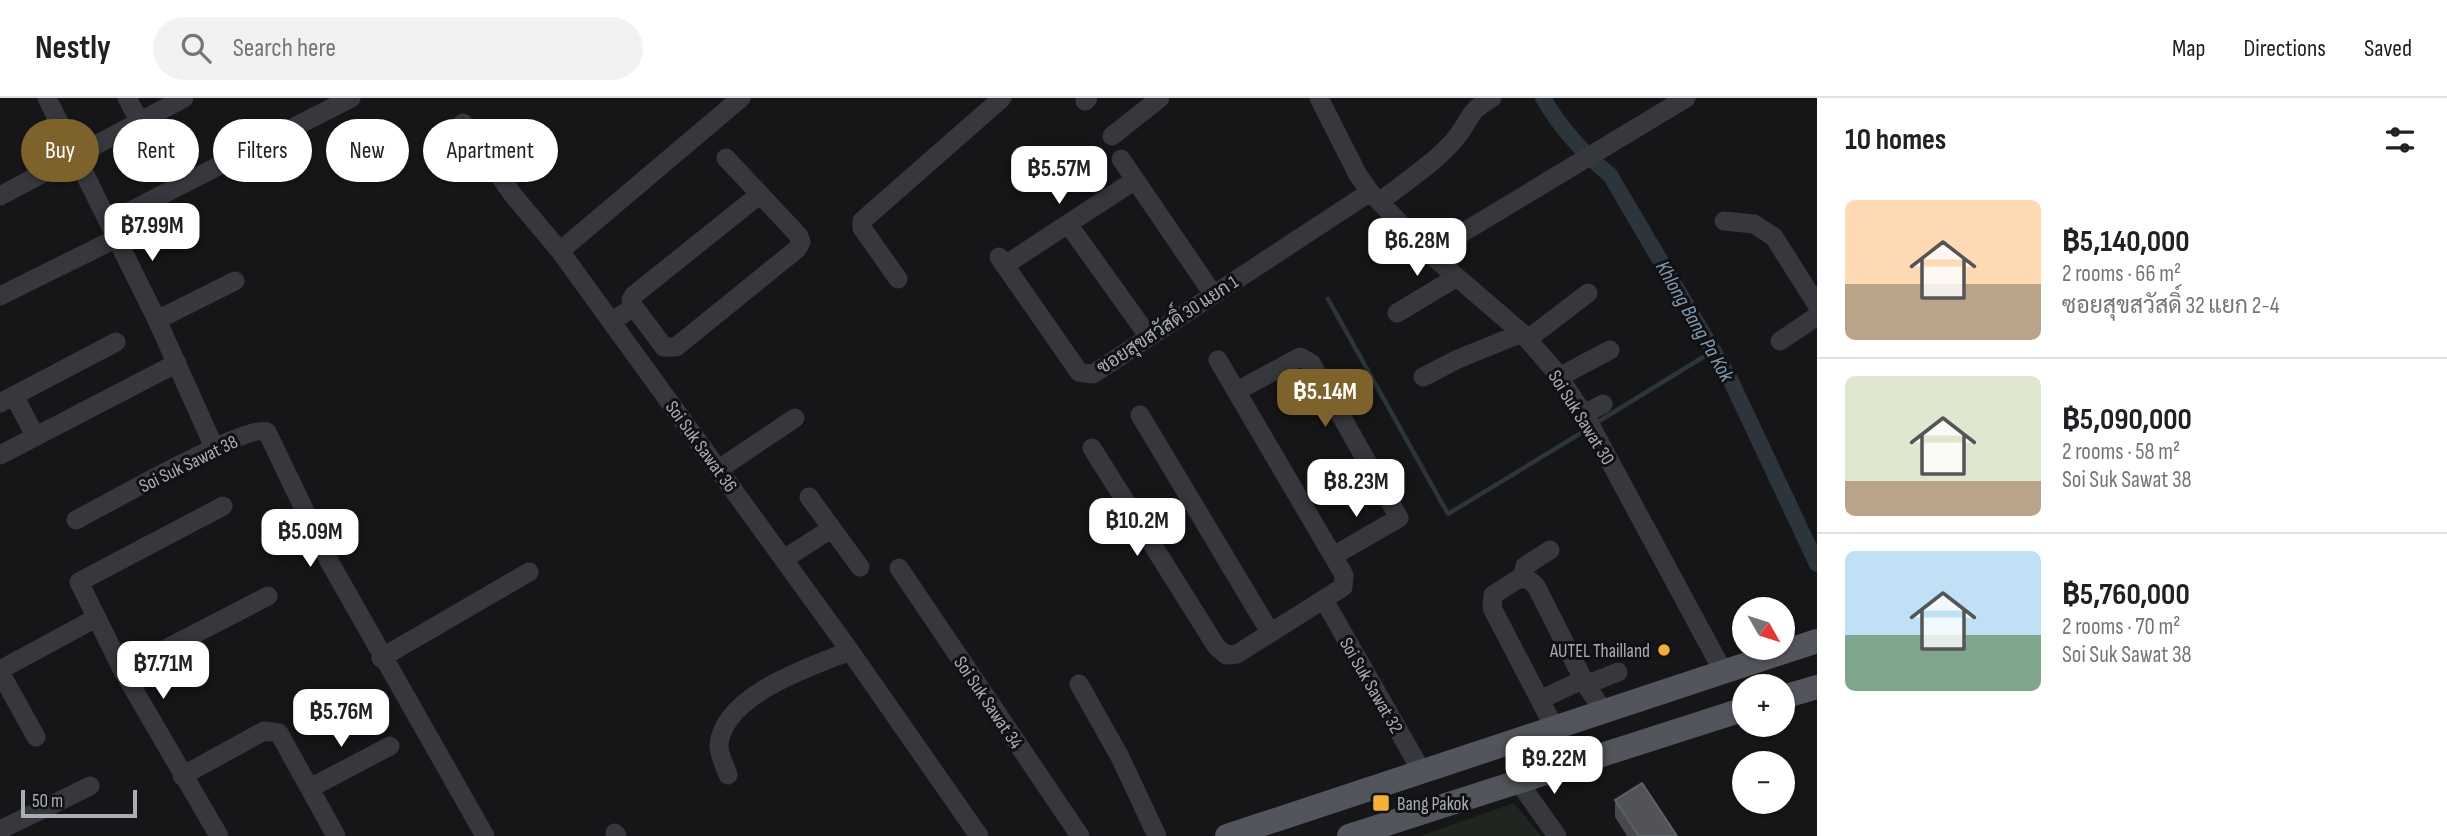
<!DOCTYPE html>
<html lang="en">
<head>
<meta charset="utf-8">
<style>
  body { margin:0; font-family:"Sofia Sans Condensed",Sarabun,sans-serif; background:#f2f2f2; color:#202124; height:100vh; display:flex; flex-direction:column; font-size:26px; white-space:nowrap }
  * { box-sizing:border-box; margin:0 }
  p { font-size:23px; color:#757577 }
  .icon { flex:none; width:38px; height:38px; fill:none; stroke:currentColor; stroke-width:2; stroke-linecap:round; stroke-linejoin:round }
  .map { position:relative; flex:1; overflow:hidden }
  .side { display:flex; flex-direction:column; background:#fff; width:630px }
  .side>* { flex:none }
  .guide { position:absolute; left:21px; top:21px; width:665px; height:63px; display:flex; gap:14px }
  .needle { width:46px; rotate:129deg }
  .fabs { position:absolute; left:1732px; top:499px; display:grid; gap:14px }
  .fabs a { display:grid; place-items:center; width:63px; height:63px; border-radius:50%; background:#fff; box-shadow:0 2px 5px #0004; font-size:35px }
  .scale { position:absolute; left:21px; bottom:18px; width:116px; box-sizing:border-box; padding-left:7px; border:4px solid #a8adb8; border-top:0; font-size:19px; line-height:24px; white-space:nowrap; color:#a8adb8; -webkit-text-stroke:5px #111113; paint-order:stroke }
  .price { position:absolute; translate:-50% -60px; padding:0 16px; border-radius:14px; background:#fff; color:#222; font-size:23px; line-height:46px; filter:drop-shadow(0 2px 4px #0008) }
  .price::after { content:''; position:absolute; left:50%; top:42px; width:21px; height:16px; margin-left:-10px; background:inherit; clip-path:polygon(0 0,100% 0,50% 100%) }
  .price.current { background:#7e622b; color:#fff }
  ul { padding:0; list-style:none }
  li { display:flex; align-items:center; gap:21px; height:175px; padding:0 28px }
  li+li { border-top:2px solid #e0e0e0 }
  li span { display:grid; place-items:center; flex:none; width:196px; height:140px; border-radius:10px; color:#555 }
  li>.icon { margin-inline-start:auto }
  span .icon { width:84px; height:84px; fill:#fffc; stroke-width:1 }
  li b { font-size:30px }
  h2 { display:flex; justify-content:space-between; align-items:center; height:84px; padding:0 28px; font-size:30px }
  .tag { padding:0 24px; border-radius:32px; background:#fff; box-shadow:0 2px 5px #0004; font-size:24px; line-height:63px }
  .tag.current { background:#7e622b; color:#fff }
  header { display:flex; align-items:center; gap:42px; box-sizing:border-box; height:98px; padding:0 35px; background:#fff; border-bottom:2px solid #e0e0e0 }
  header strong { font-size:33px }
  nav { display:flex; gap:38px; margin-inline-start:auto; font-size:24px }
  .search { width:490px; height:63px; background:#f2f2f2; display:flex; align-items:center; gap:18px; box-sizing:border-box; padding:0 24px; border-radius:38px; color:#757577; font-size:26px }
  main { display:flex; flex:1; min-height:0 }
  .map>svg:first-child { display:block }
  .green { fill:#1e261f }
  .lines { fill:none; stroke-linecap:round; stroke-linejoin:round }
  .stream { stroke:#2c353c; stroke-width:4.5 }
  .canal { stroke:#2c353c; stroke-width:16 }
  .minor { stroke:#37383d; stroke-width:19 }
  .major { stroke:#53555c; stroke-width:24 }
  .wall { fill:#47494d }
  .building { fill:#525359; stroke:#5f6168; stroke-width:2 }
  .poi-dot { fill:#f2b134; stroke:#111113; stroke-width:2.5 }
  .labels { text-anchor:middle; stroke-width:6; stroke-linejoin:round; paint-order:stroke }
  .street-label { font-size:19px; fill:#a8adb8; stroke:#111113 }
  .poi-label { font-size:19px; fill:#a8adb8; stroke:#111113; text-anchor:end }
  .water-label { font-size:21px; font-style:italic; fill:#7f9bb3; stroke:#111113 }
</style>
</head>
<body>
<header>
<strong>Nestly</strong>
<div class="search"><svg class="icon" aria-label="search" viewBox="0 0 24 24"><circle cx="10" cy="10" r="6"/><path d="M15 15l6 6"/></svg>Search here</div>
<nav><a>Map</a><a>Directions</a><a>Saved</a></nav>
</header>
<main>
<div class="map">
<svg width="1817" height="738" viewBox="0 0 1817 738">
  <rect width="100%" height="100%" fill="#161618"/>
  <path class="green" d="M1514,705l27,33h-121z"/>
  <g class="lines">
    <path class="stream" d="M1328,201l120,215 138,-84
      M1596,325l117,-72"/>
    <path class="canal" d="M1543,0c18,31 40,55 67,77l120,204 87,185"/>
    <path class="minor" d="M47,0l110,222 57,127
      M127,0l13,24
      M741,0l-181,153 290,400 129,185
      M1319,0l39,77 12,17 59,61 93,80 33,38 32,48 137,254
      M1085,3l3,-3
      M463,25l50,72 47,56
      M1112,38l48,-38
      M1121,61l92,135
      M0,98l184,-98
      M1381,103c25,-20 55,-39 75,-63 16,-20 10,-25 36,-40
      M1724,123l30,3 20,13 43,68
      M109,124l242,-124
      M1068,126l81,113
      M1429,155l257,-155
      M999,159l80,115 14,2 277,-182
      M1005,167l130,-85
      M898,181l-36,-51v-7l140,-123
      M0,198l117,-58
      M634,209l-3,-7 3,-5 125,-100
      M1397,215l60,-36
      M157,222l78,-39
      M612,223l22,-14 30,40h12l121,-98 4,-7 -2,-6 -73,-78
      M1528,241l60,-46
      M1780,243l37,-25
      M1423,279l35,-18 64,-26
      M1559,279l51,-27
      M1237,293l63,-34 11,6 88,155 -66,38
      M14,298l22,41
      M0,305l116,-61
      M1584,316l19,-10
      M1140,317l130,217
      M1092,350l124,198 10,9 11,-1 106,-67 1,-12 -126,-215
      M0,357l177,-92
      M719,371l76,-51
      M809,399l51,70
      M76,422c27,-14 172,-97 191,-88l62,129 156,275
      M784,461l47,-30
      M899,470l181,268
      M1522,481l3,-13 25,-16
      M1324,502l97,170
      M381,560l148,-86
      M0,572l96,-52
      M123,573l145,-75
      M0,574l36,65
      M1079,586l41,73 37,79
      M1586,587l32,-13
      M1540,602l44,-21
      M1554,629l-62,-119 1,-13 25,-16 9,-1 9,8 50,99 18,27
      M728,677c-3,-9 -10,-22 -9,-31 6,-50 91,-77 131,-93
      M182,678l82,-45 15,2 57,103
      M1518,683l39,55
      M310,690l80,-42
      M0,732l90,-44
      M615,735l2,3
      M219,738l-96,-165 -44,-89 144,-76"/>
    <path class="major" d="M1783,599l34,-10
      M1227,738l590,-195
      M1349,738l396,-127"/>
  </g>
  <path class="wall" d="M1615,702l62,36h-50l-12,-19z"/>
  <path class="building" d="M1642,685l35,53h-38l-24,-36z"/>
  <g class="poi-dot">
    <circle cx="1664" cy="552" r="7"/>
    <rect x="1372" y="696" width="18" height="18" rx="3.5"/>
  </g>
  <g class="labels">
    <g class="street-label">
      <text transform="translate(1167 226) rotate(-33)" y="7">ซอยสุขสวัสดิ์ 30 แยก 1</text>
      <text transform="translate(1582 319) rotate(58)" y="7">Soi Suk Sawat 30</text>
      <text transform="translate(702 348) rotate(54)" y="7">Soi Suk Sawat 36</text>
      <text transform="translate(188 365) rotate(-26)" y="7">Soi Suk Sawat 38</text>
      <text transform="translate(1372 587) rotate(60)" y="7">Soi Suk Sawat 32</text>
      <text transform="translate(989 604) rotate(56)" y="7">Soi Suk Sawat 34</text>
    </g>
    <g class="poi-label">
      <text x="1650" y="559">AUTEL Thailland</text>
      <text x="1397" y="712" text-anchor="start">Bang Pakok</text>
    </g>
    <g class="water-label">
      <text transform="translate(1695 223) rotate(60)" y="7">Khlong Bang Pa Kok</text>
    </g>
  </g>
</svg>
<div class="fabs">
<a><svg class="needle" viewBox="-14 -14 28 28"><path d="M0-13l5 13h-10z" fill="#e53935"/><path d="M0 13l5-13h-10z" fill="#757577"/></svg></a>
<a>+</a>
<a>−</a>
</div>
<div class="scale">50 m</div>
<b class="price" style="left:1059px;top:108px">฿5.57M</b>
<b class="price" style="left:152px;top:165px">฿7.99M</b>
<b class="price" style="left:1417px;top:180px">฿6.28M</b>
<b class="price current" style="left:1325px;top:331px">฿5.14M</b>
<b class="price" style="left:1356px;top:421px">฿8.23M</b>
<b class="price" style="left:1137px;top:460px">฿10.2M</b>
<b class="price" style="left:310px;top:471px">฿5.09M</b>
<b class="price" style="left:163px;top:603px">฿7.71M</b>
<b class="price" style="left:341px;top:651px">฿5.76M</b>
<b class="price" style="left:1554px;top:698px">฿9.22M</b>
<div class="guide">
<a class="tag current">Buy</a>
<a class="tag">Rent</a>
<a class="tag">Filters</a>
<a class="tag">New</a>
<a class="tag">Apartment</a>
</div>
</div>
<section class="side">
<h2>10 homes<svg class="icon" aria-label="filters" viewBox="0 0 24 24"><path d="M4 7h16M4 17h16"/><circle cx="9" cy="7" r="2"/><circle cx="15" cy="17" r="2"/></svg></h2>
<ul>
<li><span style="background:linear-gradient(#ffd9b3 60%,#b9a48a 0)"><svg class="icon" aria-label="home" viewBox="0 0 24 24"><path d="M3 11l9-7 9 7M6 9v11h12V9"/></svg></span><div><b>฿5,140,000</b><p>2 rooms · 66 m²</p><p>ซอยสุขสวัสดิ์ 32 แยก 2-4</p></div></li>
<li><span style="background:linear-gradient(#dfe7d0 75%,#b9a48a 0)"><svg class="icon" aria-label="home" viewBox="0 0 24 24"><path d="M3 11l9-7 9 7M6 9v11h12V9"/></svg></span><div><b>฿5,090,000</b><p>2 rooms · 58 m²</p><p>Soi Suk Sawat 38</p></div></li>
<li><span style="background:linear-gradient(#bfe0f5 60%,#7fa58c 0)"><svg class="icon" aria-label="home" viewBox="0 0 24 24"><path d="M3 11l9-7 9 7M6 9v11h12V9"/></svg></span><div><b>฿5,760,000</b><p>2 rooms · 70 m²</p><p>Soi Suk Sawat 38</p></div></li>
</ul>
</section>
</main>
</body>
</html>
